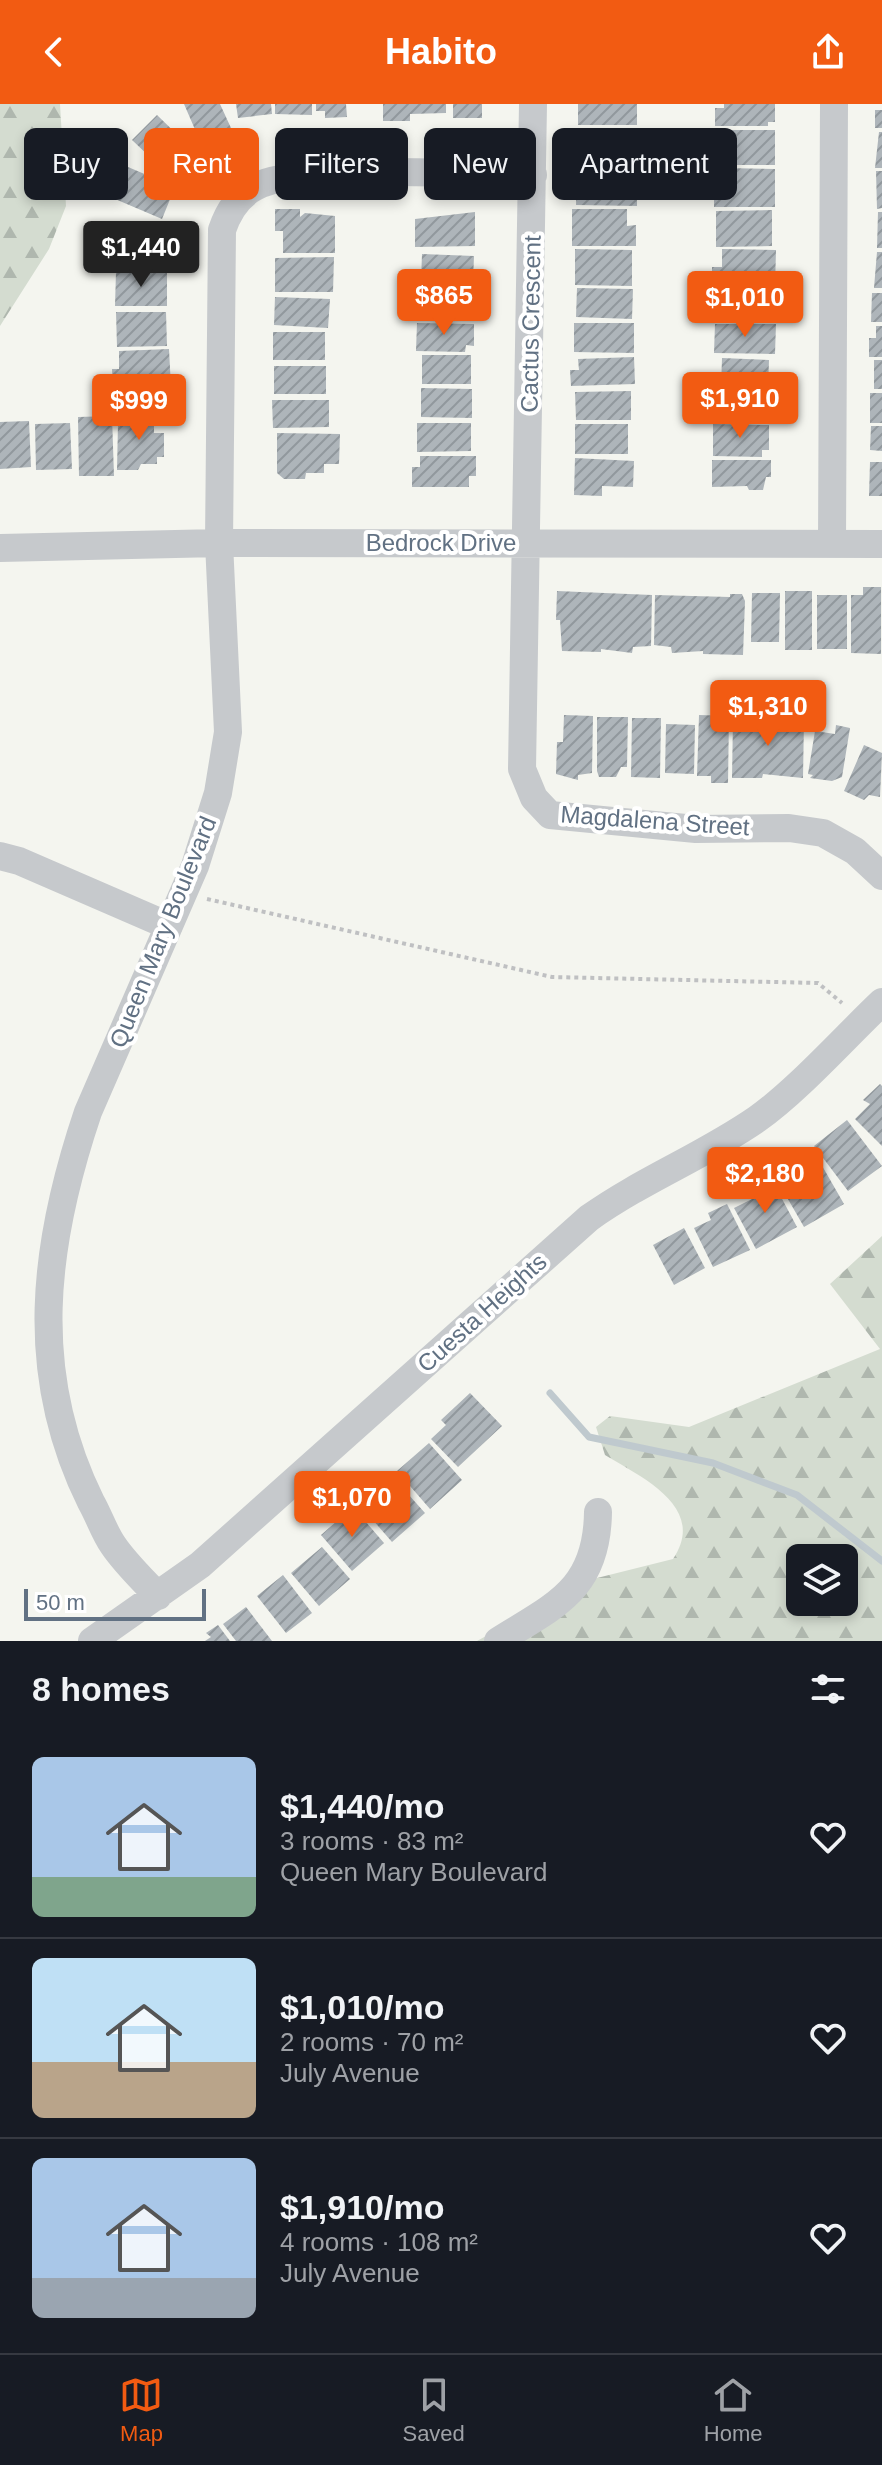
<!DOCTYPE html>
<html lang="en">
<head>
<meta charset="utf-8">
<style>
  body { margin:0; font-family:Helvetica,sans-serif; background:#20242c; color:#f1f3f6; height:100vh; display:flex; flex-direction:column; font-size:30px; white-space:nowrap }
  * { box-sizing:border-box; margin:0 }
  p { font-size:26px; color:#9ea1a6 }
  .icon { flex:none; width:44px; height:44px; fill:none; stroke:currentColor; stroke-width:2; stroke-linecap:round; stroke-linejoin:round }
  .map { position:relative; height:1537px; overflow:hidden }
  .sheet { display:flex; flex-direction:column; background:#171b24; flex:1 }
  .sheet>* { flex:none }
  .hud { position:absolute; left:24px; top:24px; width:834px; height:72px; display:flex; gap:16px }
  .controls { position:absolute; left:786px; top:1440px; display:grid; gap:16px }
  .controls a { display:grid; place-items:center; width:72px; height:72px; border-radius:12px; background:#171b24; box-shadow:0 4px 12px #0003; font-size:40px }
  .scale { position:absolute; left:24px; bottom:20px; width:182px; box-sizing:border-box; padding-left:8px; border:4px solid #617183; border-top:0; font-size:22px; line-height:28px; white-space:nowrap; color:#617183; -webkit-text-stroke:6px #fff; paint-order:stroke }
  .price { position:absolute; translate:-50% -68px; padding:0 18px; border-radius:8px; background:#f25b12; color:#fff; font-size:26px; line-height:52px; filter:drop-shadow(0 2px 4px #0008) }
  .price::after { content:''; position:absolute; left:50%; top:48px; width:24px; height:18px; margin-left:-12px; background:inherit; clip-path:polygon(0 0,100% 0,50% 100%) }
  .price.on { background:#222; color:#fff }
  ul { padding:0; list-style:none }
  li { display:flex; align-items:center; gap:24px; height:200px; padding:0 32px }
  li+li { border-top:2px solid #363941 }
  li span { display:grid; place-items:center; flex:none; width:224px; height:160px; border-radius:12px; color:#555 }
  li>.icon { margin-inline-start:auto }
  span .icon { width:96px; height:96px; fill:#fffc; stroke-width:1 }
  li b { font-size:34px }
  h2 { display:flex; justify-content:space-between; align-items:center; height:96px; padding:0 32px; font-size:34px }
  .chip { padding:0 28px; border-radius:12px; background:#171b24; box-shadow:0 4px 12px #0003; font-size:28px; line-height:72px }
  .chip.on { background:#f25b12; color:#fff }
  header { display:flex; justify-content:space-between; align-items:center; height:104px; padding:0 32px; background:#f25b12; color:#fff; font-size:36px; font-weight:700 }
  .menu { display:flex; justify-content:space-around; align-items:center; height:112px; border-top:2px solid #363941; background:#171b24; font-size:22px; color:#9ea1a6 }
  .menu a { display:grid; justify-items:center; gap:4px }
  .menu .on { color:#f25b12 }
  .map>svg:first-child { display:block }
  .forest { fill:url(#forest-firs); fill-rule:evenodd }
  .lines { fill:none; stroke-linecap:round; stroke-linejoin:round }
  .stream { stroke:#bfc9ce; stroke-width:7 }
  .building { fill:url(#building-hatch) }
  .path { stroke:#bfc0c2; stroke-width:4; stroke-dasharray:4 4; stroke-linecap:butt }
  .street { stroke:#c6c9cc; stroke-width:28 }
  .labels { text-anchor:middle; stroke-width:8; stroke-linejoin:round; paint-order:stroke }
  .street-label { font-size:24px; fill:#617183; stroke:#fff }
</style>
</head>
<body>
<header><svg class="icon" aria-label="back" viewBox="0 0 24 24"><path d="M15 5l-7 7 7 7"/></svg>Habito<svg class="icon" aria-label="share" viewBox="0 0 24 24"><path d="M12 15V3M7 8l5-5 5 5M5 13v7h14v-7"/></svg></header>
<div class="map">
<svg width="882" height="1537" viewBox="0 0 882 1537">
  <defs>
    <pattern id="forest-firs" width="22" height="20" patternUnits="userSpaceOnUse" patternTransform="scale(2)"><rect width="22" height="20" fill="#d4dcd0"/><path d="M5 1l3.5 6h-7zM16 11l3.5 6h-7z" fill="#afb7ae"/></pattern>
    <pattern id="building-hatch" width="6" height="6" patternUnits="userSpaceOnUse" patternTransform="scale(2)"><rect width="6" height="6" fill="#aeb5ba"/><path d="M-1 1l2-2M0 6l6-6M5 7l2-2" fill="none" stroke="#91989d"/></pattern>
  </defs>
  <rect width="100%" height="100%" fill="#f4f5ef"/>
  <path class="forest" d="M0,0h60l6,102 -17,43 -49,77z
    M882,1132v405h-405l108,-60 88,-22c35,-52 -32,-82 -68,-104l-9,-28 14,-11 79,11 191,-78 -50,-65zM800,1454h44v44h-44z"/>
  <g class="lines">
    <path class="stream" d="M550,1289l39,44 124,26 84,32 85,66"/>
  </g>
  <path class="building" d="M184,0h36l11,24 -31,13z
    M236,0h35l1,10 -34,4z
    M275,0h37v11l-37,-1z
    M316,0h30l1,13 -22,1v-7h-9z
    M383,0h63v9l-36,1v7h-27z
    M453,0h29v14h-29z
    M578,0h59v21h-59z
    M724,0h51v18h-7v4h-53v-18h9z
    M875,6h7v18h-7z
    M157,11l36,35 -24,25 -37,-35z
    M634,24v34l-54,2v-35z
    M715,26h60v35h-61z
    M879,28h3v36h-7z
    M128,63l47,20 -13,32 -47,-20z
    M723,64l52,1v38h-61v-20h9z
    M577,65h49l-1,18h12v19l-61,-1z
    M876,67h6v37l-5,1z
    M275,105h25v8l5,-4 30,3v37h-52v-22h-8z
    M572,105h55v17l9,-1v21h-64z
    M772,106v36l-56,1v-36z
    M475,108v34l-60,1v-28z
    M878,108h4v36h-5z
    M125,124l43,4 -2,34 -44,-4z
    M575,145l57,1v36l-57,-1z
    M722,145l54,1 -1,37 -63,-1v-19h10z
    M877,148h5v36h-8z
    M422,150l52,2 -1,26 -52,-1z
    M334,153l-1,35h-58v-34z
    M116,168h51v34h-52z
    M577,184l56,1 -1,30 -56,-2z
    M425,185l51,1 -1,27 -50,-1z
    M718,187h53v30l-54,-1z
    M872,189h10v29h-11z
    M275,193l55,2 -2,29 -54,-3z
    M116,208h50l1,34 -50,1z
    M417,219l57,1v22l-8,-1 -1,7 -49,-1z
    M574,219h60v30l-60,-1z
    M715,220h61l-1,30 -61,-1z
    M876,222h6v31h-13v-19h7z
    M273,228h52v28h-52z
    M169,245l2,38 -58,2 -1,-20h7v-18z
    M422,251h49v29h-49z
    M634,253l1,27 -64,2 -1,-16h9l-1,-11z
    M722,254l47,2 -1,29 -47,-1z
    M874,256h8v29h-8z
    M274,262h52v28h-52z
    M421,284l51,1v29l-51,-1z
    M631,287v29h-55l-1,-28z
    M718,288l53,1v29l-54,-1z
    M870,289h12v30h-12z
    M272,296h57v27l-56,1z
    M129,308h25v21h10v24h-7v7h-16l-3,6h-21l1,-47h10z
    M112,312l2,60h-35l-1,-59z
    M29,317l2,46 -31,2v-47z
    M70,319l2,46 -36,1 -1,-46z
    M417,319h54v28l-54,1z
    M575,320h53v30h-53z
    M713,320l56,1v25h-7v7l-49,-1z
    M871,322h11v25l-12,-1z
    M277,329l63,1 -1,30h-15v9h-18l-1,6h-21l-7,-6z
    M420,352h56v20h-7v11h-57v-20h8z
    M575,354l59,3 -1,26 -31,-1v10l-28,-1z
    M712,356h59v17h-5l-3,13h-14l-2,-4 -35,1z
    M870,358h12v34h-13z
    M863,483h18v67l-30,-1v-58h12z
    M557,487l95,4 -1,51 -18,1 -1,6 -31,-4v3l-39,-1 -2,-31h-4z
    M785,487h27v59h-27z
    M752,489h28l-1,49h-28z
    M730,490h12l3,7 -2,54 -40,-1v-3l-31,2 -1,-6 -17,-2 1,-50 75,2z
    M817,491h30v54h-30z
    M564,611l29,1 -1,57 -14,2v5l-22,-6 1,-32h6z
    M699,611l30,1 -1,67h-17v-7h-14z
    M597,613h31l-1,50h-6l-5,10h-17l-2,-6z
    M632,614h29l-1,60 -29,-1z
    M733,615h71l-1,59 -40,-4 -1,4h-30z
    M666,620l29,1 -1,49 -29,-1z
    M836,621l14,3 -8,49 -10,4 -22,-3 3,-3 -5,-1 7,-43 20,3z
    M864,641l18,8 -2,44 -11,-2 -5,5 -20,-9z
    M880,980l2,2v60l-27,-27 15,-15 -7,-4z
    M847,1016l35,46 -34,25 -34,-45z
    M813,1046l31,54 -40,23 -27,-47 16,-10 -4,-6z
    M772,1076l25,47 -41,22 -22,-41 20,-10 -6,-6z
    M727,1100l23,46 -37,17 -19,-39 17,-8 -3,-7z
    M684,1124l21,40 -31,17 -21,-40z
    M470,1289l32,33 -44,41 -27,-28 15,-14 -5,-5z
    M429,1339l33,37 -32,29 -33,-38z
    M391,1371l34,38 -33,29 -33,-38z
    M353,1403l31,36 -32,28 -31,-36z
    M322,1443l28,32 -31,27 -28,-33z
    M283,1471l29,38 -26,20 -29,-37z
    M246,1503l26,34h-36l-13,-17z
    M218,1521l12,16h-25l6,-4 -5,-4z"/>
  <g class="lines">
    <path class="path" d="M207,795l345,78 266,6 24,20"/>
    <path class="street" d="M533,0l-11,665 12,29 16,17 146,14 93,-1 34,5 32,18 27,25
      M832,439l2,-439
      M0,444l219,-5 663,1
      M0,752l19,5 150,65
      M158,1492c-15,-16 -33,-33 -45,-51 -9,-13 -14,-29 -22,-43 -64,-129 -48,-257 -3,-390l107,-246 23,-73 10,-61 -9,-189 3,-313c6,-18 16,-34 33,-43 40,-24 222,-12 278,-12
      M92,1537l108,-76 389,-347c55,-39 113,-61 168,-99 40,-28 88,-82 125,-117
      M498,1537c57,-36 99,-51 100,-129"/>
  </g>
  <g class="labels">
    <g class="street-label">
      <text transform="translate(531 220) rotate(-89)" y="8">Cactus Crescent</text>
      <text x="441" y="447">Bedrock Drive</text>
      <text transform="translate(655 717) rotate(4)" y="8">Magdalena Street</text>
      <text transform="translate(163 828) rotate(-68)" y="8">Queen Mary Boulevard</text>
      <text transform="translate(482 1209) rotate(-42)" y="8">Cuesta Heights</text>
    </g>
  </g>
</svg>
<div class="controls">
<a><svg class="icon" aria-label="layers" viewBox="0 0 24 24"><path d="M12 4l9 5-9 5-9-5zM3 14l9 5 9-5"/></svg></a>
</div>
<div class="scale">50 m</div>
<b class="price on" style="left:141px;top:185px">$1,440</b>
<b class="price" style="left:444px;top:233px">$865</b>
<b class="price" style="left:745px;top:235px">$1,010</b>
<b class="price" style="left:740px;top:336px">$1,910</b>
<b class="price" style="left:139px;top:338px">$999</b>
<b class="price" style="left:768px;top:644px">$1,310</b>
<b class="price" style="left:765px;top:1111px">$2,180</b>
<b class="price" style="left:352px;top:1435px">$1,070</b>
<div class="hud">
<a class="chip">Buy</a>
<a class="chip on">Rent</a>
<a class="chip">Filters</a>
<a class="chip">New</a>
<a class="chip">Apartment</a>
</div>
</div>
<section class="sheet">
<h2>8 homes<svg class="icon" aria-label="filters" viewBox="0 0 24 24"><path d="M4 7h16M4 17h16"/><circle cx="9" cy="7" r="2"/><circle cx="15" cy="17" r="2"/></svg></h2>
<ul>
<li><span style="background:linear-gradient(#a9c7e8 75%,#7fa58c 0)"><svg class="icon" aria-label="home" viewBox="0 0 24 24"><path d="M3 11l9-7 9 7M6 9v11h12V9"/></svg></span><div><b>$1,440/mo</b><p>3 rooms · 83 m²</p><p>Queen Mary Boulevard</p></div><svg class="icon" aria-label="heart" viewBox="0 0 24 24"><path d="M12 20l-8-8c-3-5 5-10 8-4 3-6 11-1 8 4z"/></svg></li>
<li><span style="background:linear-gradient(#bfe0f5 65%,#b9a48a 0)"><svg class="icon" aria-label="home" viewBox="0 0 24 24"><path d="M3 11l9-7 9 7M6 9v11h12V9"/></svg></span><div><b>$1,010/mo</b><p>2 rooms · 70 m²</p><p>July Avenue</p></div><svg class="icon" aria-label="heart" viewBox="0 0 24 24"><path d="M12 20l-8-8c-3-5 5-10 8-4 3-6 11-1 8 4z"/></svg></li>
<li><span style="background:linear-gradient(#a9c7e8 75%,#9aa5b1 0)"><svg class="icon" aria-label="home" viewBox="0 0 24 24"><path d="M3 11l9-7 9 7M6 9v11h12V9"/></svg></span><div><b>$1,910/mo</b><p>4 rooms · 108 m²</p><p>July Avenue</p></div><svg class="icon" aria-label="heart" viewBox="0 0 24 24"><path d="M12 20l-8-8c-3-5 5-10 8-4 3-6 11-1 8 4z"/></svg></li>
</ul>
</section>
<nav class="menu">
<a class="on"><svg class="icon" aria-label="map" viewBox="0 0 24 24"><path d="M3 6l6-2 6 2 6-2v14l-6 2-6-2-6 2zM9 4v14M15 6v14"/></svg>Map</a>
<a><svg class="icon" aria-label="saved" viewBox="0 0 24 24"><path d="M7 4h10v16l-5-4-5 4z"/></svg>Saved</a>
<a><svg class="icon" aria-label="home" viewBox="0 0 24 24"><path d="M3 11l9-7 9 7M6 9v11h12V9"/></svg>Home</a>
</nav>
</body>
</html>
